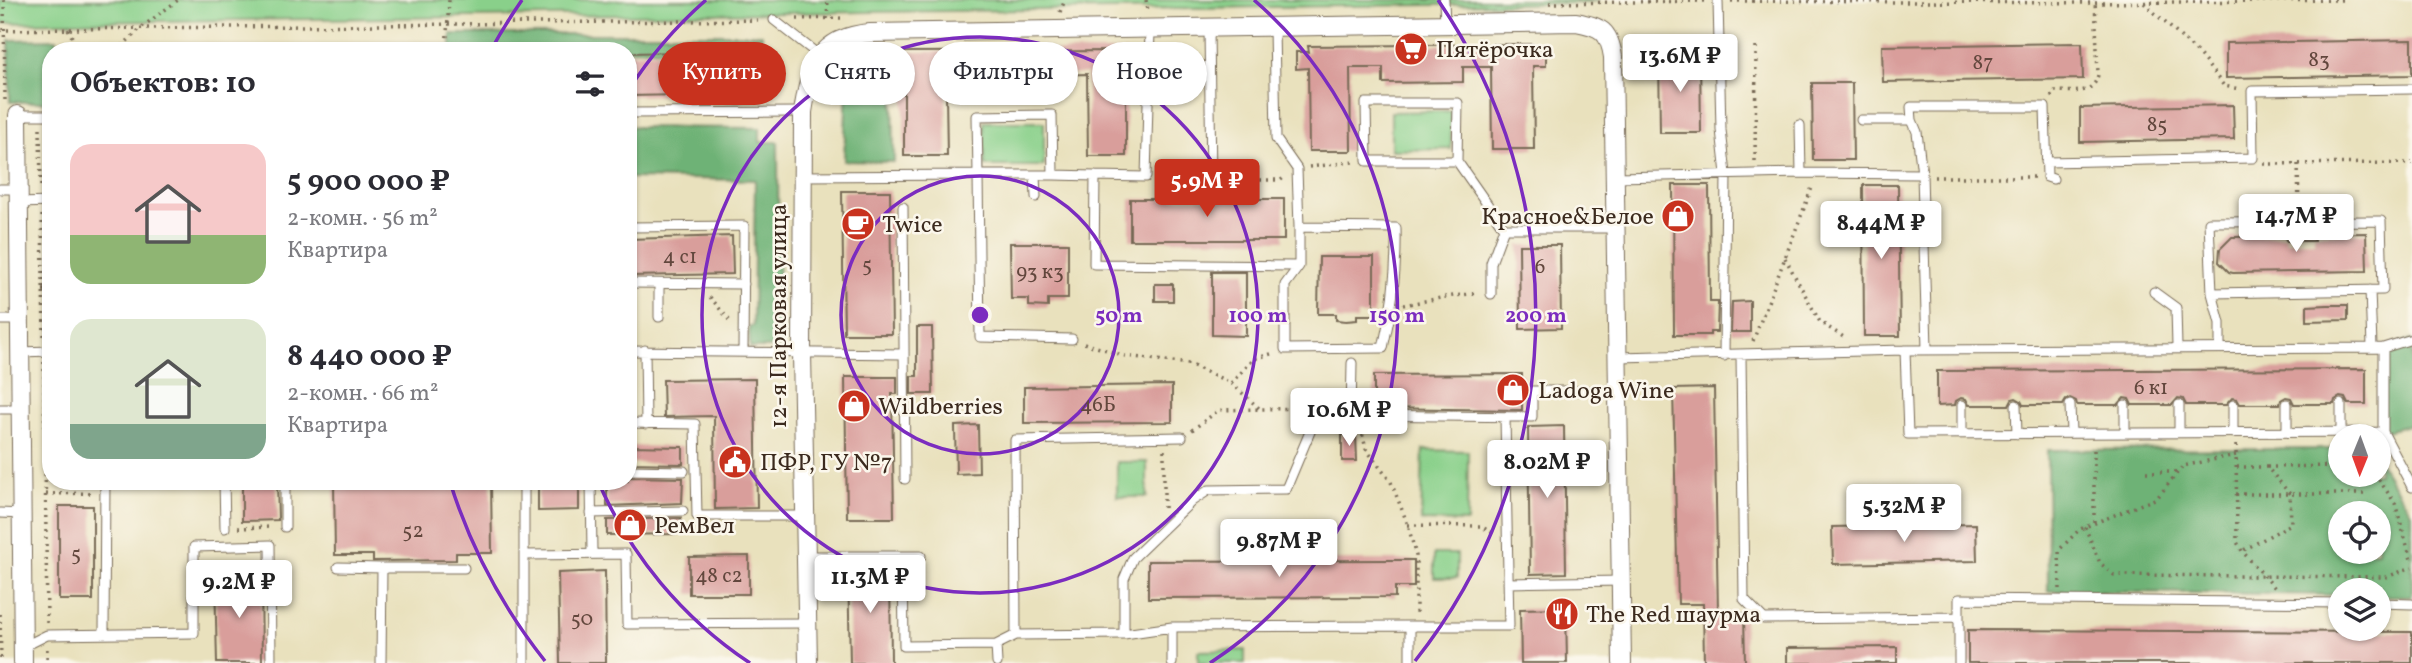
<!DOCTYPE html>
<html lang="ru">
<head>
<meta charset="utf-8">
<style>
  body { margin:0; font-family:Vollkorn,serif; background:#f7f7f7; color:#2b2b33; height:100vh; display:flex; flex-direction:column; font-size:26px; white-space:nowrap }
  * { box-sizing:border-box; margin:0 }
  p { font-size:23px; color:#7c7c81 }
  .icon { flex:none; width:38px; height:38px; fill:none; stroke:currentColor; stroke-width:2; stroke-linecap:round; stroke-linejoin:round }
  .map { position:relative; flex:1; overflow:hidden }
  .details { position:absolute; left:42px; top:42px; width:595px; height:448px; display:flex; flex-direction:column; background:#fff; border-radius:28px; box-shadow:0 2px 5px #0004 }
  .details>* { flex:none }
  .banner { position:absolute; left:658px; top:42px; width:665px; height:63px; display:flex; gap:14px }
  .needle { width:46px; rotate:181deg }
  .controls { position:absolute; left:2328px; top:424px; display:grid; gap:14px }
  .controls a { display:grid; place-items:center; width:63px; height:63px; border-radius:50%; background:#fff; box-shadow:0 2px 5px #0004; font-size:35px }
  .price { position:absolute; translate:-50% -60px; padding:0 16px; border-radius:7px; background:#fff; color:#222; font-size:23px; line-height:46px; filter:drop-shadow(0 2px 4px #0008) }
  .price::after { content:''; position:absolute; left:50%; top:42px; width:21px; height:16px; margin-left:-10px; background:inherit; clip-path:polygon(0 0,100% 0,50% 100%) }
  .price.on { background:#c8321e; color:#fff }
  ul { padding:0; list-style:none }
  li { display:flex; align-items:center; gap:21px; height:175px; padding:0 28px }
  li span { display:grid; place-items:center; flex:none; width:196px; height:140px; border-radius:21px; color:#555 }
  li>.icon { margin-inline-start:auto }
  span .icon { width:84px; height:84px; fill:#fffc; stroke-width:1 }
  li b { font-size:30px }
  h2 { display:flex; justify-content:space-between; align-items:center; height:84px; padding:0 28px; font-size:30px }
  .tag { padding:0 24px; border-radius:32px; background:#fff; box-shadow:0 2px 5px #0004; font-size:24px; line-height:63px }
  .tag.on { background:#c8321e; color:#fff }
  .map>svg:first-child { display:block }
  .green { fill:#89d08a; stroke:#627d54; stroke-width:2 }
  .forest { fill:#6eb276; stroke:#546e4a; stroke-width:2; fill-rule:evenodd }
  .building { fill:#d99e9b }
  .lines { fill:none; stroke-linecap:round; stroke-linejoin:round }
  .lane-casing { stroke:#786a56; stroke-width:11 }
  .street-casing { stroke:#786a56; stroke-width:20 }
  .path { stroke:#786a56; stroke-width:3.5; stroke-dasharray:2 5; stroke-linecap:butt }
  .lane { stroke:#fff; stroke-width:9 }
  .street { stroke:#fff; stroke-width:18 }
  .ring { fill:none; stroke:#7b2cbf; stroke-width:3.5 }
  .labels { text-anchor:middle; stroke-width:5; stroke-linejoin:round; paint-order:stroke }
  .number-label { font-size:21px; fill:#62473d }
  .poi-label { font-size:24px; fill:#3b2a1e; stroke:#fbf7ec; text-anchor:start }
  .street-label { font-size:24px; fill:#3b2a1e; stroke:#fbf7ec }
  .centre { fill:#7b2cbf; stroke:#fbf7ec; stroke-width:3.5 }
  .ring-label { font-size:21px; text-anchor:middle; font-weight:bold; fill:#7b2cbf; stroke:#fbf7ec; stroke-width:5; stroke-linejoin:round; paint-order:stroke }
</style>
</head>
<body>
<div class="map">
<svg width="2412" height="663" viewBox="0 0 2412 663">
  <rect width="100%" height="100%" fill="#fbf7ec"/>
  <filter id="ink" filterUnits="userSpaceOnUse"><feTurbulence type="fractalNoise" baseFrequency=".0143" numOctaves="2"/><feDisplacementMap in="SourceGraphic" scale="14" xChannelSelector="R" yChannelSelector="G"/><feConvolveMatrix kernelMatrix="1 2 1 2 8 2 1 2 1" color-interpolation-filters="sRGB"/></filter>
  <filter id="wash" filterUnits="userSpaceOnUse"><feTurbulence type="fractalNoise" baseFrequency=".00686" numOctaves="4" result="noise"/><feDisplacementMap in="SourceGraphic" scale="28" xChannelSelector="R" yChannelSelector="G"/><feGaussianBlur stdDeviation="1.57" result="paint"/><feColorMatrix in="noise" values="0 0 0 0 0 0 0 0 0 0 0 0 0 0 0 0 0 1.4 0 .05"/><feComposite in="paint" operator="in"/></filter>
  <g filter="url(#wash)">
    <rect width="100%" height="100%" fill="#e9e1bd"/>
    <path class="green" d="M0,0h1599l-15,3 -1584,20z
      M1451,111v38l-60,1v-38z
      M984,122h60v44h-59z
      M1423,450l45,1 -1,71 -46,-1z
      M1117,462h30v35h-30z
      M1434,554h23v24h-23z
      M1245,650v13h-47v-12z"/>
    <path class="forest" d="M451,34h311l-1,67 -72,1 -2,-53 -236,2z
      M57,39v12h-6v51h-41l-1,-62z
      M886,81l7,3 1,78 -50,-1 3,-79z
      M628,127l132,1v14h18l1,206h-29l-1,-22h4l2,-146 -127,-2z
      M2412,339v85l-29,8v-84z
      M2340,449v25h38v-14l34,54v82h-34v-6h-38v5l-292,-4 -1,-141zM2340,513h38v38h-38z"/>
    <g id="blocks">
      <path class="building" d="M2412,40v35l-186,3v-35z
        M2082,43l1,36 -200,3 -1,-36z
        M1533,44v4h13v18h-13l1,83h-42l-1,-82h-28v15l-80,1v-15h-33l1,83h-42l-1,-83 -12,1v-17h13l-1,-6z
        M1126,51v8h10v15h-10v82h-38l-1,-82 -30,1v17l-111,1 1,63h-43v-81h-13v-17h12v-6z
        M683,52v43l-55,1v-43z
        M1659,54h41l1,79h-41z
        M1812,83h40l1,77h-40z
        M2233,105l1,34 -154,3v-34z
        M1673,185h36l1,117h8l-1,30h-7v3h-36z
        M1863,185h35l2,151h-36z
        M842,191h48l2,143h-48z
        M1130,199h154v41h-154z
        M2366,233l1,38 -134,2 -4,-1 -10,-10 1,-13 12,-12 53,-1 1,5h28v-7z
        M732,236l1,38 -105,2v-37z
        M1010,243h58v56h-20v8l-19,-1v-7h-18z
        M1519,245h41l1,83 -41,1z
        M1319,257h55v58h-17v5l-11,1 -10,-1v-6h-18z
        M1212,272h34v64l-34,-1z
        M1155,284h18v17h-18z
        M1750,301v31h-19l1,-30z
        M2328,305h20v15l-41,1v-15z
        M917,327h15l1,67h-22v-18h6z
        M2366,369v35h-18l-3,-6 -5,-1 -5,3 -1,4h-40l-3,-6 -5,-1 -5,3 -1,4h-40l-3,-5 -5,-1 -6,7h-40l-3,-6 -5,-1 -6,7h-40l-3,-6 -5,-1 -6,7h-41l-1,-4 -6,-3 -4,2 -3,5h-40l-2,-4 -5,-3 -4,1 -3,6h-40l-3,-6 -5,-1 -5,3 -1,4 -18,1v-35z
        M1522,374v36l-148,-2v-33z
        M845,377h52v17h-5l2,124h-47z
        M755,379l2,129 -42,1 -1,-93 -50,1 -1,-37z
        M1172,385v37l-148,1v-36z
        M1714,388l4,225h26l1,50h-41l-1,-59h-25l-5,-215z
        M978,425l1,48 -23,1 -1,-48z
        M1564,426l2,147 -36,1 -2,-147z
        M1342,435h14l1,26h-15z
        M628,446l55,1v17l-55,-1z
        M628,477l55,1 -1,25 -75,3v-25h21z
        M242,481h35l1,39 -36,1z
        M334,481h157l1,72h-36v7l-83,1v-6h-38z
        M538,481h41v29l-41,1z
        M59,506h34v94h-34z
        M681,518v16l-74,1v-15z
        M1976,524l1,37 -144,3 -1,-37z
        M749,556v38h-60v-37z
        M1395,560h19v27h-19v10l-247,1v-37z
        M890,567l1,96h-41l-2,-95z
        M605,571l1,92h-46l-2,-90z
        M261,576l1,87h-45l-2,-86z
        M1566,608l1,55h-46l-1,-54z
        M1968,630l444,2v31h-444z
        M1897,647v16h-110v-15z"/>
    </g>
  </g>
  <g filter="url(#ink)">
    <use href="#blocks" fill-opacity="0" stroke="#786a56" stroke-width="2"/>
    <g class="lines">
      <defs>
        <path id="lane" d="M1444,0l1,25
          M1718,1l3,129 5,44 -2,182
          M774,20l46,36
          M1274,28l2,111 21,30 2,58 97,1c1,43 -3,78 -13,120l-98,1v-64l14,-19v-39
          M1209,29l2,151
          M1150,30l-4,147 -51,-1 -1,88 205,2
          M628,113l175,-1
          M18,115h33
          M1861,120h51
          M1800,125l1,48
          M1457,161h-90l-1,-58h92l-1,58 47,67h113
          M2046,162l207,-4 -1,-67 160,-2
          M1922,174l5,175
          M1035,175l1,22
          M1053,175l42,1
          M802,176l176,-1 -1,-59 75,-1 1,60h-75l2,162 92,2
          M1616,177l185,-4 121,1 -5,-42 -5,-12 -1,-13h134l2,70 6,2
          M0,189h19
          M19,203l32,-1
          M903,207l2,272
          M628,227l116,-1 -1,126
          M628,283l116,1
          M659,284v33
          M2370,290l2,57
          M2154,292l22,16 1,39
          M2212,293l171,-3 -2,-69 -172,1 3,71 8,30v25
          M1491,294v-31l13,-35
          M0,320h20
          M645,350l1,74
          M1905,350l3,84 475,-2v-84
          M628,351l275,3
          M20,352l31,-1
          M1741,355l3,244 20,20 195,-2
          M1619,357l286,-7 478,-2 29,-9
          M1352,363l-1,52 181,2v-26h87
          M2287,404v28
          M1962,405v29
          M2016,405l1,29
          M2070,405l1,28
          M2125,405v28
          M2179,405v28
          M2233,405v28
          M0,409h21
          M628,423l67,1 2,92h107
          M2341,432v-28
          M2383,432l29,55
          M628,470l56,1
          M224,481l1,47
          M285,481v46
          M591,481l1,72
          M0,513l22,1
          M591,513l92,-2
          M524,555l102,-1 1,70 179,-1
          M805,556h98l1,90 92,-1 1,18
          M903,556h18
          M338,567l44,1
          M1508,583l113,-2
          M2378,603l34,1
          M104,634l1,-153
          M1124,634v-55l9,-21 59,-57 17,-11 77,-1 31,-74h34
          M1016,635l108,-1 48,-7
          M996,645l20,-10 -1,-195 167,-3
          M23,647l24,-12 147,-2v-86l76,-2 1,118
          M381,663l1,-95h82
          M524,663v-182
          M1172,663v-36l238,-1
          M1410,663v-37h99l-4,-209
          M1959,663v-64l381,4"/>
        <path id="street" d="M18,115l5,548
          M808,663l-6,-310 1,-241c7,-45 16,-75 67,-79l706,-11c25,5 33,8 37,35l9,606"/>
      </defs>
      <use href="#lane" class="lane-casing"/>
      <use href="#street" class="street-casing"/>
      <path class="path" d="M4,0l1,103
        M1146,0l2,11
        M1731,1l364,2 247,-3
        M1549,3l157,-2
        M2144,3l55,51 25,32 16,3
        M1060,12l5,-12
        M797,19l48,-1
        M827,19l1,-19
        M68,29l11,22
        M0,30l761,-10
        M117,51l25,-24 36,-27
        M446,51l3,-51
        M2051,97l4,-6c17,0 38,5 43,-16l-3,-75
        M40,128l1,62
        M1755,161l1,-114
        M2264,164l148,-1
        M2298,164l1,44
        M1309,167l44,-5
        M1934,177h101
        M1158,180h41
        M1225,180h56l5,-4
        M42,215l2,122
        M1785,258l35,64 25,16
        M43,290h8
        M710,297l20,24
        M1403,305l43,-8 32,-4
        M1753,341l60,-156
        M1084,343l41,13 64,8 42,19 29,26
        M44,362l3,262
        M1231,383l23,-24 20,-6
        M1361,428l5,21 25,33 17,43 8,31v58
        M1192,430l27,-20 88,-2
        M2236,445l1,97 5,9 33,37
        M1164,450v59
        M2237,467h30l23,27 1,30 -49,27
        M2267,467l73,-1
        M2146,472h32
        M2375,474l20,29 17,60
        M46,494l47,-1
        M2236,494h128
        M2094,522v-76
        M1408,525l72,1 15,8
        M2085,527l15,36 14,12 273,2 25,-10
        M238,528l34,-1
        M2060,589l-1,-39 21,-21 77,-31 26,-32 53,-11
        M0,614l1,49
        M47,649v14"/>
      <use href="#lane" class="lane"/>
      <use href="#street" class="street"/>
    </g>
  </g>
  <g class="ring">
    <circle cx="980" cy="315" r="139"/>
    <circle cx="980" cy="315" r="278"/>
    <path d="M750 663A417 417 0 0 1 598 481M628 91A417 417 0 0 1 706 0M1254 0A417 417 0 0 1 1210 663"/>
    <path d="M545 661A556 556 0 0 1 450 482M491 50A556 556 0 0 1 522 0M1438 0A556 556 0 0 1 1415 661"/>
  </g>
  <defs>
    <symbol id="supermarket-disc" viewBox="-11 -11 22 22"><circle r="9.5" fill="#c8321e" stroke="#fbf7ec"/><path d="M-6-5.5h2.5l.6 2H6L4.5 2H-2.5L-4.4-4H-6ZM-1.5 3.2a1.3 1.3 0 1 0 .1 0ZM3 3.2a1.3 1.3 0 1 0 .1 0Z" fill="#fff"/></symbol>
    <symbol id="shop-disc" viewBox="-11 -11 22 22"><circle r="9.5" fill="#c8321e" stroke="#fbf7ec"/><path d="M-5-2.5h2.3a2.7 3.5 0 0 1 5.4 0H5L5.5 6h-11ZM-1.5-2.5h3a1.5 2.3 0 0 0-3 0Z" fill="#fff"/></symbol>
    <symbol id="cafe-disc" viewBox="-11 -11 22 22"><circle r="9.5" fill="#c8321e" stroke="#fbf7ec"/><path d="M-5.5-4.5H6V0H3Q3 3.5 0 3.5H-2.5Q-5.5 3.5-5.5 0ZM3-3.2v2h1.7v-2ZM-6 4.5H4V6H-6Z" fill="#fff"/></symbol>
    <symbol id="civic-disc" viewBox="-11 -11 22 22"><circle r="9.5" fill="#c8321e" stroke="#fbf7ec"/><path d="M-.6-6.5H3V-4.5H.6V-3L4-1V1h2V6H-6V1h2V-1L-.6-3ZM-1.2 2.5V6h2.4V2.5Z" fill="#fff"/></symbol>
    <symbol id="restaurant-disc" viewBox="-11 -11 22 22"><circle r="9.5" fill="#c8321e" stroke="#fbf7ec"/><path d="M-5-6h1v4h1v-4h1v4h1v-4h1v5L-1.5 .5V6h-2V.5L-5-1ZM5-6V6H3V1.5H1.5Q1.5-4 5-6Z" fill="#fff"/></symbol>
  </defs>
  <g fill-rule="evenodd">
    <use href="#supermarket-disc" x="1392" y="30" width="38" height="38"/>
    <use href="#shop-disc" x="1659" y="197" width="38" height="38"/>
    <use href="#cafe-disc" x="839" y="205" width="38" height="38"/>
    <use href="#shop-disc" x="1494" y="371" width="38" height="38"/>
    <use href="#shop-disc" x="835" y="387" width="38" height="38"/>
    <use href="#civic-disc" x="716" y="443" width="38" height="38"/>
    <use href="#shop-disc" x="611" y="506" width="38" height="38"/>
    <use href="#restaurant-disc" x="1543" y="595" width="38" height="38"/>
  </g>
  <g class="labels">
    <g class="number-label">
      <text x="2319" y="66">83</text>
      <text x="1983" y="69">87</text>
      <text x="2157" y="131">85</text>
      <text x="680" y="263">4 с1</text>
      <text x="867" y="271">5</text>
      <text x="1540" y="273">6</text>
      <text x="1040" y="278">93 к3</text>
      <text x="2151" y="394">6 к1</text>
      <text x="1098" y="411">46Б</text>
      <text x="413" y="537">52</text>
      <text x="76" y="560">5</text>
      <text x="719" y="582">48 с2</text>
      <text x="582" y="625">50</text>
    </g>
    <g class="poi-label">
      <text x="1436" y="57">Пятёрочка</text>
      <text x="1654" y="224" text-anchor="end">Красное&amp;Белое</text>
      <text x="882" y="232">Twice</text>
      <text x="1538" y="398">Ladoga Wine</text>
      <text x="878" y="414">Wildberries</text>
      <text x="760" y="470">ПФР, ГУ №7</text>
      <text x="654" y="533">РемВел</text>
      <text x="1586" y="622">The Red шаурма</text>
    </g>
    <g class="street-label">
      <text transform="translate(778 316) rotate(-90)" y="8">12-я Парковая улица</text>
    </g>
  </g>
  <circle cx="980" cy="315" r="10" class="centre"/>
  <g class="ring-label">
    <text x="1119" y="322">50 m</text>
    <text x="1258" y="322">100 m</text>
    <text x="1397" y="322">150 m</text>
    <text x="1536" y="322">200 m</text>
  </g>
</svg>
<div class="controls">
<a><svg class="needle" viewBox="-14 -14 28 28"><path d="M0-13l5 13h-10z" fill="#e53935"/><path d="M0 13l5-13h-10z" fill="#7c7c81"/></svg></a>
<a><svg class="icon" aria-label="locate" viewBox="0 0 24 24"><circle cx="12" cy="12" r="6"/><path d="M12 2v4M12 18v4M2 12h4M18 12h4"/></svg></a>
<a><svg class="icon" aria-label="layers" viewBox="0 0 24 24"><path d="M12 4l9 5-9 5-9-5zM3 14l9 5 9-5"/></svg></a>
</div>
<b class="price" style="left:1680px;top:94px">13.6M ₽</b>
<b class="price on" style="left:1207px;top:219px">5.9M ₽</b>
<b class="price" style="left:2296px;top:254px">14.7M ₽</b>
<b class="price" style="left:1881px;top:261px">8.44M ₽</b>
<b class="price" style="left:1349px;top:448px">10.6M ₽</b>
<b class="price" style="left:1547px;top:500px">8.02M ₽</b>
<b class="price" style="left:1904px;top:544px">5.32M ₽</b>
<b class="price" style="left:1279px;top:579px">9.87M ₽</b>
<b class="price" style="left:870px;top:615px">11.3M ₽</b>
<b class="price" style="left:239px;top:620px">9.2M ₽</b>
<div class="banner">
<a class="tag on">Купить</a>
<a class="tag">Снять</a>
<a class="tag">Фильтры</a>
<a class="tag">Новое</a>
</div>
<section class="details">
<h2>Объектов: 10<svg class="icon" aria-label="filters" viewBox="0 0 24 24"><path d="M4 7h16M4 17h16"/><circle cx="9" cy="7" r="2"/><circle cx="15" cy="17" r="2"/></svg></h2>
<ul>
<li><span style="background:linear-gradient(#f6c9c9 65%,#8fb573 0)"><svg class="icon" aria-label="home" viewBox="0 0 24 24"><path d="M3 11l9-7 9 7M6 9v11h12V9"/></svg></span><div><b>5 900 000 ₽</b><p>2-комн. · 56 m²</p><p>Квартира</p></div></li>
<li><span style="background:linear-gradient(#dfe7d0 75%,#7fa58c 0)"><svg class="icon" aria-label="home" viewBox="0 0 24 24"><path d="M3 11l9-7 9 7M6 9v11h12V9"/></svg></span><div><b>8 440 000 ₽</b><p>2-комн. · 66 m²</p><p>Квартира</p></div></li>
</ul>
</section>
</div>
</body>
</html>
